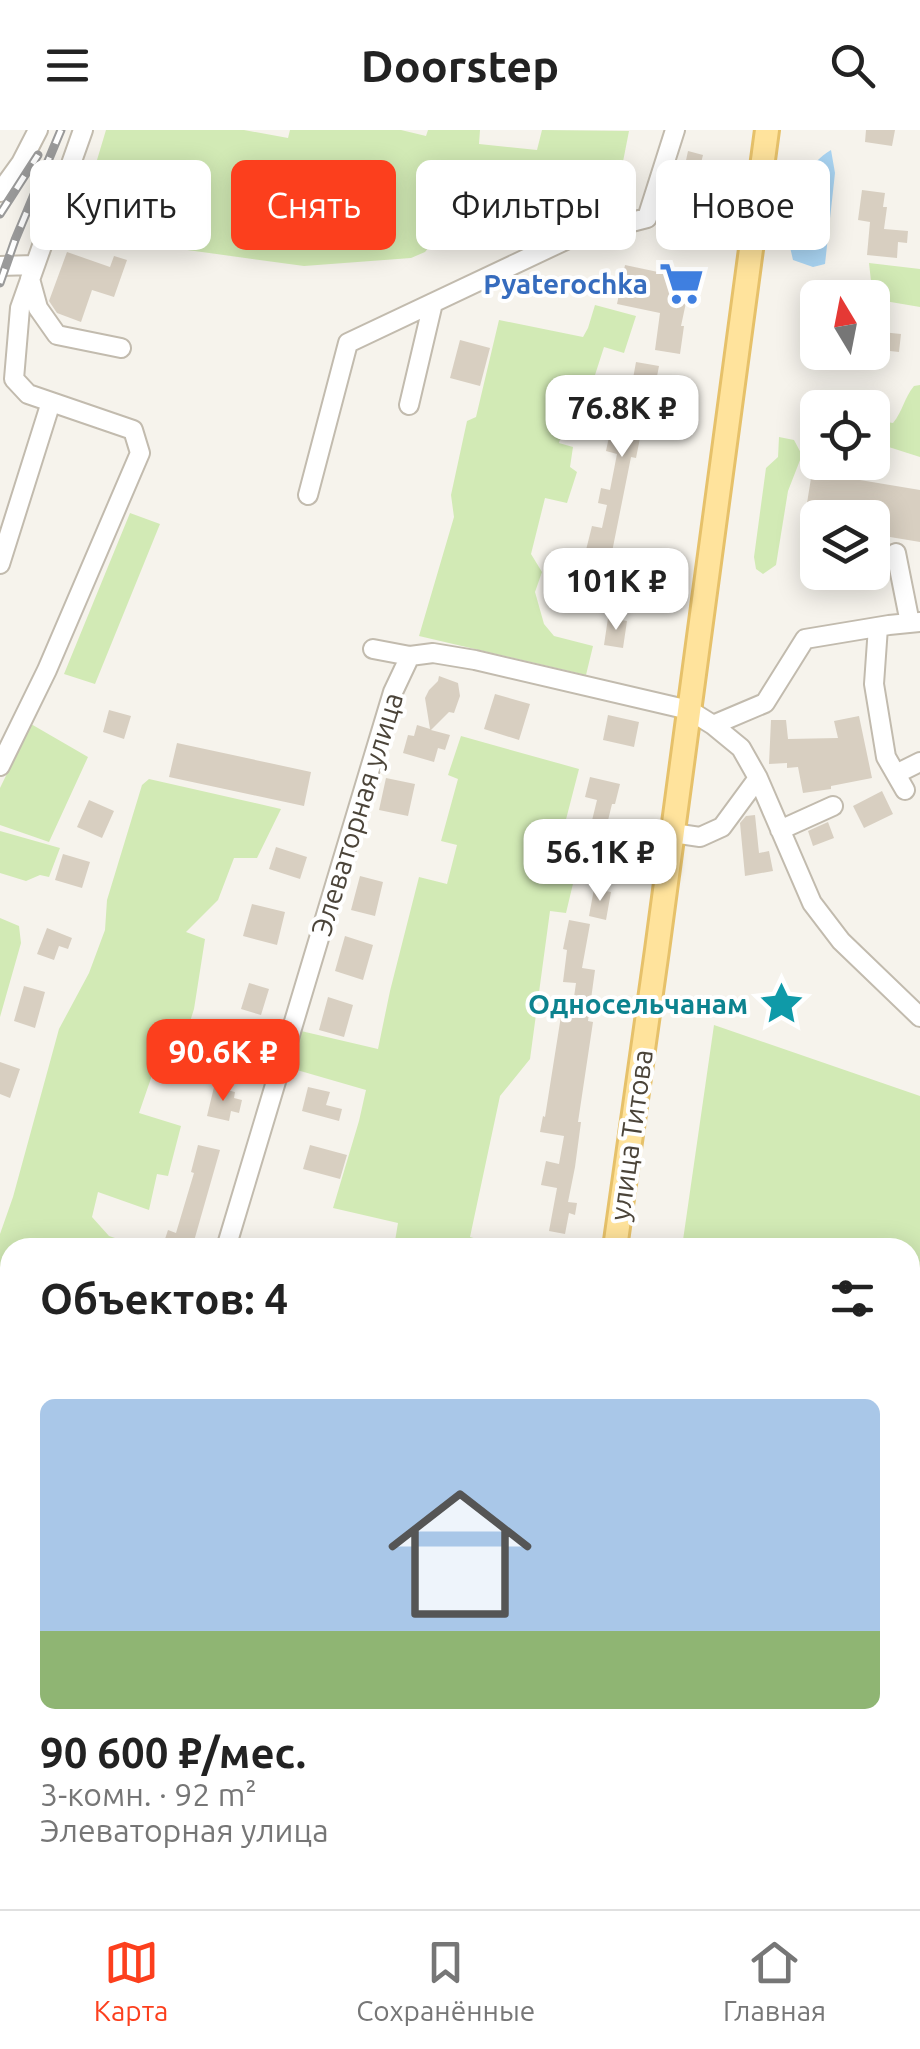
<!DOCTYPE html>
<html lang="ru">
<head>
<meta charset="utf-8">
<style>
  body { margin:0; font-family:Ubuntu,sans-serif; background:#f2f2f2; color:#222; height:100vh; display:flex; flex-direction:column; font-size:38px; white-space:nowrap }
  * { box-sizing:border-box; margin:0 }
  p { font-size:32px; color:#767676 }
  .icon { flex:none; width:55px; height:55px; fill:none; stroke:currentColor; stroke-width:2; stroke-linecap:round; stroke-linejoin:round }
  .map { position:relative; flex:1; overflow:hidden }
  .side { position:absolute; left:0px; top:1108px; width:920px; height:672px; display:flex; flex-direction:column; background:#fff; border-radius:30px 30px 0 0; box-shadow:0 5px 25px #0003 }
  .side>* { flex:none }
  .hud { position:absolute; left:30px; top:30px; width:860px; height:90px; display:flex; gap:20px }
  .needle { width:65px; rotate:350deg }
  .buttons { position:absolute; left:800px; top:150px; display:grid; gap:20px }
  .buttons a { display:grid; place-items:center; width:90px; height:90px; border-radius:15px; background:#fff; box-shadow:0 5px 25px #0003; font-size:50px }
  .price { position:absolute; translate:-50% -85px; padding:0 22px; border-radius:20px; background:#fff; color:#222; font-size:32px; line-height:65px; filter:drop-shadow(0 2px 5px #0008) }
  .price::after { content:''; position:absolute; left:50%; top:60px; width:30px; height:22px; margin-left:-15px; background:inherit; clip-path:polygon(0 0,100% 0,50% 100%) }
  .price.selected { background:#fc3f1d; color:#fff }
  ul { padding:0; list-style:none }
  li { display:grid; align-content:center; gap:20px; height:530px; padding:0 40px }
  li span { display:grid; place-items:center; height:310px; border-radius:15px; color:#555 }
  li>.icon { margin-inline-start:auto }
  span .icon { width:180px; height:180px; fill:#fffc; stroke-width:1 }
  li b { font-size:42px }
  h2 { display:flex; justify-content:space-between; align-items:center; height:120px; padding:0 40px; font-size:42px }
  .pill { padding:0 35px; border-radius:15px; background:#fff; box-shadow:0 5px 25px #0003; font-size:35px; line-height:90px }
  .pill.selected { background:#fc3f1d; color:#fff }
  header { display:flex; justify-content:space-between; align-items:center; height:130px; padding:0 40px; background:#fff; font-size:45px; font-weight:700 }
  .menu { display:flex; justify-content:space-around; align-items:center; height:140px; border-top:2px solid #e0e0e0; background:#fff; font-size:28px; color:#767676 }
  .menu a { display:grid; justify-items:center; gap:5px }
  .menu .selected { color:#fc3f1d }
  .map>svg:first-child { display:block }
  .green { fill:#d2eab5 }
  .water { fill:#a9d4f2 }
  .building { fill:#d8cfc1 }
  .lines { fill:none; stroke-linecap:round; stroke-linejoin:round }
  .minor-casing { stroke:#c2bbae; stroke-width:22 }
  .major-casing { stroke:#e6c16a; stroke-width:28 }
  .minor { stroke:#fff; stroke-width:18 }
  .major { stroke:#ffe39c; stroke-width:22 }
  .rail-casing { stroke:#9a9a9a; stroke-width:9 }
  .rail { stroke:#fff; stroke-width:5; stroke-dasharray:15; stroke-linecap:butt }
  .labels { text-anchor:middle; stroke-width:8; stroke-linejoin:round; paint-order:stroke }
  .shop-label { font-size:28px; font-weight:bold; fill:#366cbe; stroke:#fff; text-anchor:end }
  .street-label { font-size:28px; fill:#4b4439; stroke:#fff }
  .culture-label { font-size:28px; font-weight:bold; fill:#0d838f; stroke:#fff; text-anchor:end }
</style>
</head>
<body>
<header><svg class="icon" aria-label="menu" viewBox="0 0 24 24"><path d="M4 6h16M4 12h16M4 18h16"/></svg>Doorstep<svg class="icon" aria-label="search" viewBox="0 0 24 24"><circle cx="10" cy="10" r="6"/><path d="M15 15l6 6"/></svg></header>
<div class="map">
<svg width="920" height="1779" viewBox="0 0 920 1779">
  <rect width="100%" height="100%" fill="#f6f3ec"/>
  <path class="green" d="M106,0h138l44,8 2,-8h111l25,6 2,-6h52l-1,14 58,6 5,-20 87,1 -10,51 -28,-5 -2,6 -96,-16 -68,85 -14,6 -107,8 -124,-17 -55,-17 11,-40 -45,-12z
    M869,133l51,6v38l-47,-8z
    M595,175l41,11 -12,37 -20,-6 -18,56 -15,-2 -12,42 14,4 -3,20 7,5 -10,31 -22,-5 -14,56 11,18 -7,20 9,32 10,12 39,10 -7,29 -167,-39 35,-119 -3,-22 16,-74 9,-4 23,-97 84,17 5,-9z
    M920,255v72l-47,-15v-32l7,11 13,2c10,-12 11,-25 21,-37z
    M779,307l15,3 8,15 -14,36 -12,74 -13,9 -7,-5 -2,-12 12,-89 12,-11z
    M130,383l30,11 -65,160 -31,-10z
    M31,594l57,33 -39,85 -49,-17v-37z
    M461,606l118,33 -17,66 14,36 -10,42 -16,-2 -20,148 -30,37 -30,141 35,10h-111l4,-24 -65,-15 26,-87 7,-31 -76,-22 11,-37 77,18 12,-58 29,-114 28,7 10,-39 -16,-4 17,-62 -10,-4z
    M149,649l132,30 -24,49h-23l-16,42 -32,32 19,7 -11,70 -17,54 -19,-5 -19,55 42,13 -13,50 -11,-2 -8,36 -51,-18 -6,25 17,19 27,9v2l-126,1v77l-1,-14 -9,-3v-74l13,-37 46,-168 30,-56 16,-43 2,-30 35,-115z
    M0,701l60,17 -11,29 -9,-2 -14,6 -26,-8z
    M0,788l19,8 2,17 -21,74z
    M714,895l206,71v296l-10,16v-160l-228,-1z
    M10,1244v208l-10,1v-175z
    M910,1499l10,7v65l-10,-7z
    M910,1698l10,4v77h-53l-4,-6 -76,-1 -4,7h-102l-44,-3 -8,3h-38l1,-9h318z
    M53,1770h150l-2,9h-151z
    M208,1770h138l2,9h-143z"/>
  <path class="water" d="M831,20l4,23 -10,91 -12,3 -20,-7 -3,-13 8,-15v-11l-6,-6c0,-24 18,-53 39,-65z"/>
  <path class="building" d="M866,0h29l-3,16 -27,-4z
    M688,21l15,4 -9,36 7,2 -3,16 -18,-3 -1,4 -15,-3 5,-16 10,2z
    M508,46l70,11 -3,23 -70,-11z
    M862,60l23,3 -2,14h4l-3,22 24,2 -1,12 -9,-1 -1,16 -30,-3 3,-33 -12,-2z
    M67,122l43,15 4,-11 13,4 -13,37 -22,-7 -11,32 -24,-9 -8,-12z
    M625,135l66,14 -10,47h3l-4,28 -25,-4 5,-37 -43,-9z
    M872,201l29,3 -2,18 -27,-3z
    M460,210l30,8 -10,38 -30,-8z
    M636,232l23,4 -5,26 -5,-1 -10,42h2l-5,25 -5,-1 -20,100 -14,-3 -2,11 -12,-3 9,-36 10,2 5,-23 -9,-2 3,-15 9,2 7,-36 -11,-3 5,-24 7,1 8,-34 4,1z
    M812,342l108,18v52l-48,-8v-16h-54v6l-14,-2z
    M608,488l19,3 -4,27 -19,-3z
    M439,546l19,7 2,13 -6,17 -5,-1 -18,18 19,5 -5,15 -7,-2 -4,14 -31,-9 5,-18 6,1 3,-11 13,4 -5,-31 4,-8 9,-9z
    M495,564l35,10 -11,36 -35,-11z
    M109,580l22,6 -7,23 -21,-7z
    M608,585l31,7 -5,25 -31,-7z
    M859,586l13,62 -41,8v3l-28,4 -5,-26 -11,1v-5l-18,1 2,-44h15l2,19 50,-1 -4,-17z
    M177,613l134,29 -7,34 -135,-29z
    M590,647l30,7 -5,20h-3l-11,45 -15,-4 11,-45 -12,-3z
    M386,648l29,6 -7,32 -29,-6z
    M882,661l11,23 -29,14 -11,-22z
    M89,670l25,11 -12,27 -25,-11z
    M755,685l4,38 10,-2 4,20 -28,5 -5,-53 6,-7z
    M828,692l6,16 -21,8 -5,-15z
    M276,717l31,10 -7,22 -31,-10z
    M63,724l27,8 -8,26 -27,-8z
    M360,746l23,6 -8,34 -24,-6z
    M594,759l17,3 -5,28 -17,-4z
    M252,774l33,8 -8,33 -34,-9z
    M569,790l21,4 -8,44 13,2 -7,51 5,1 -15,100h3l-6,45 -7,35 9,1 -2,12 -6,-2 -4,21 -16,-3 8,-43 -16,-3 5,-24 13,3 5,-28 -24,-4 3,-16 2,1 16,-101 10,2 5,-35 -13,-1 4,-32 -4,-1z
    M47,798l25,10 -4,11 -9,-3 -5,14 -17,-6z
    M345,806l28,9 -10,35 -28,-9z
    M249,853l20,6 -8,26 -20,-6z
    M24,856l21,6 -10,36 -21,-7z
    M328,867l25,8 -9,32 -25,-7z
    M233,909l20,7 -7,23 -20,-6z
    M0,932l20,7 -10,29 -10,-4z
    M214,957l21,5 -1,6 8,2 -3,13 -8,-2 -2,10 -22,-5z
    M308,957l22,5 -4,13 16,4 -3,12 -37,-10z
    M198,1015l22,5 -28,98h-30l6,-18 8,3 18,-60 -3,-1z
    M310,1015l37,10 -7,24 -37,-10z"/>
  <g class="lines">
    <defs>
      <path id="minor" d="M0,62l21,-29 17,-33
        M0,136l34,-1
        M30,149l8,29 19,27 64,13
        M409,275l24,-102
        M308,365l40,-152 222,-105 77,-20 28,-88
        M896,423l14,70
        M0,434l51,-162
        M878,497l-4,57 12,73 19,33
        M373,519l37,7
        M713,595l52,-22 40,-64 84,-14 31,-3
        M0,636l47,-96 93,-217 -7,-23 -105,-36 -14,-15 6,-71 63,-178
        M896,644l24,-12
        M780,700l53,-24
        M673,703l27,4 22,-10 36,-49
        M226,1118l167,-556 17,-36 23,-3 42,7 214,50 24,15 28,23 17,30 54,125 29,38 79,76
        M910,1450h10
        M910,1577l10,6
        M31,1779l2,-9
        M586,1779l1,-9"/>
      <path id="major" d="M615,1118l42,-298 110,-820
        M524,1779l2,-9"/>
    </defs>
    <use href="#minor" class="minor-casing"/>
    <use href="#major" class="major-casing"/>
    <use href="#minor" class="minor"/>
    <use href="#major" class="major"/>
    <defs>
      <path id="rail" d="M0,84l38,-59
        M0,153l15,-43 46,-110"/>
    </defs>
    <use href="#rail" class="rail-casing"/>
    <use href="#rail" class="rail"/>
  </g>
  <defs>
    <symbol id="supermarket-bare" viewBox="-9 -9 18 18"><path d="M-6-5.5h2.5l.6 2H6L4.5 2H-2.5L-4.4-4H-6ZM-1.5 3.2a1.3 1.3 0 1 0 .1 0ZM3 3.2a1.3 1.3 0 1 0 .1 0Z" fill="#3f7fe0" stroke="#fff" stroke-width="2.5" paint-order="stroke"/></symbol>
    <symbol id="sight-bare" viewBox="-9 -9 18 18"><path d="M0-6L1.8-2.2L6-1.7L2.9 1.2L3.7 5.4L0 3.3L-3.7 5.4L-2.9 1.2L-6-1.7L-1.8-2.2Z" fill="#0f9aa8" stroke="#fff" stroke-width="2.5" paint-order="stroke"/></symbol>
  </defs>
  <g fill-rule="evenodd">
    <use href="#supermarket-bare" x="650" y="122" width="63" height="63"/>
    <use href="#sight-bare" x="750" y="842" width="63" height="63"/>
  </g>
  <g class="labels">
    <g class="shop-label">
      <text x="648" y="164">Pyaterochka</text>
    </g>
    <g class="street-label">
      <text transform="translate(357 684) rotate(-73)" y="10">Элеваторная улица</text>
      <text transform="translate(631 1005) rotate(-82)" y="10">улица Титова</text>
    </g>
    <g class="culture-label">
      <text x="748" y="884">Односельчанам</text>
    </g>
  </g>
</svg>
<div class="buttons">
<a><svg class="needle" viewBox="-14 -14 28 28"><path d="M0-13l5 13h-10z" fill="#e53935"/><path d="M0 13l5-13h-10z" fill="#767676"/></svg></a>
<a><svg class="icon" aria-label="locate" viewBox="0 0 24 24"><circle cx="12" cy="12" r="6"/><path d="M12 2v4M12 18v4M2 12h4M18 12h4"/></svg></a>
<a><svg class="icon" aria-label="layers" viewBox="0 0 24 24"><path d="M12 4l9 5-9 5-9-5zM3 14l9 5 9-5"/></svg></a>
</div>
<b class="price" style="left:622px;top:330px">76.8K ₽</b>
<b class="price" style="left:616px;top:503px">101K ₽</b>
<b class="price" style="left:600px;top:774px">56.1K ₽</b>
<b class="price selected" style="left:223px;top:974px">90.6K ₽</b>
<div class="hud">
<a class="pill">Купить</a>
<a class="pill selected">Снять</a>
<a class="pill">Фильтры</a>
<a class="pill">Новое</a>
</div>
<section class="side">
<h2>Объектов: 4<svg class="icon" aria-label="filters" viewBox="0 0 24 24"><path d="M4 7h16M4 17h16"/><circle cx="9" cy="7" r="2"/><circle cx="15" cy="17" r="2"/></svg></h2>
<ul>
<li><span style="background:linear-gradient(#a9c7e8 75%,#8fb573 0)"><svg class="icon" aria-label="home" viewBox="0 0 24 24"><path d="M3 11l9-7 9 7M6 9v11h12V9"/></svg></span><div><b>90 600 ₽/мес.</b><p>3-комн. · 92 m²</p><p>Элеваторная улица</p></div></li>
</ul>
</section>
</div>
<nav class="menu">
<a class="selected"><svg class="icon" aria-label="map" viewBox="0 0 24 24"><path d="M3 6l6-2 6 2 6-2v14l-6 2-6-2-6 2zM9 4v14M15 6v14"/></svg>Карта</a>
<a><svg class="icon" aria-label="saved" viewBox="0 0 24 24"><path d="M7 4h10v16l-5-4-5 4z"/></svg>Сохранённые</a>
<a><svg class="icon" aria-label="home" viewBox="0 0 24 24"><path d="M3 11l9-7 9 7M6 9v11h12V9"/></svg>Главная</a>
</nav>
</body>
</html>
